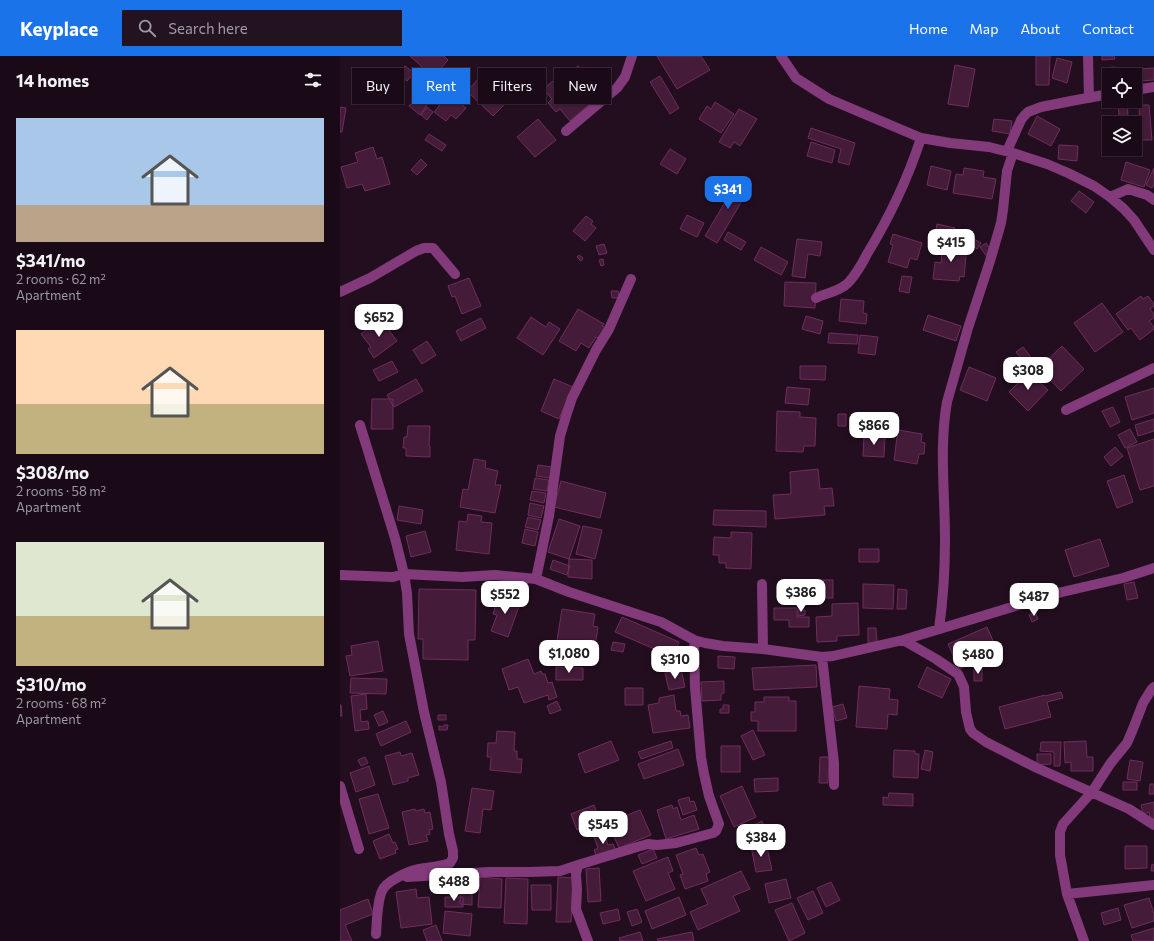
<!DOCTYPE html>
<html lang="en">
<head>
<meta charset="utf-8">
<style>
  body { margin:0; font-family:Commissioner,sans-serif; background:#231320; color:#f1f3f6; height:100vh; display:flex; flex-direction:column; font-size:15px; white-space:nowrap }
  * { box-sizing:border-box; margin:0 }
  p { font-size:13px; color:#9f9aa1 }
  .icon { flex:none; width:22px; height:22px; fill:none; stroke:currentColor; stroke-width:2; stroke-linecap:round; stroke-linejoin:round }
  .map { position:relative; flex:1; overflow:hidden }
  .panel { display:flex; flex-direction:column; background:#1a0a17; width:340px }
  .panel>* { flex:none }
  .top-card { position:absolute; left:12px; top:12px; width:380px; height:36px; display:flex; gap:8px }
  .tools { position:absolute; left:762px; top:12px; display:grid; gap:8px }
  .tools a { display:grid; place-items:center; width:40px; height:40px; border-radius:0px; background:#1a0a17; box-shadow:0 1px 3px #0004,0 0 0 1px #382b36; font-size:20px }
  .price { position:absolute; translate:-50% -34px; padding:0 9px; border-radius:8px; background:#fff; color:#222; font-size:13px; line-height:26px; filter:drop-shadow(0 1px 2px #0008) }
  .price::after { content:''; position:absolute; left:50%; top:24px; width:12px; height:9px; margin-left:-6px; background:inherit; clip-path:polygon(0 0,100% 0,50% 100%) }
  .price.current { background:#1a73e8; color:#fff }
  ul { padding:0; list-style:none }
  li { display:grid; align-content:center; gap:8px; height:212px; padding:0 16px }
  li span { display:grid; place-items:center; height:124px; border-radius:0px; color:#555 }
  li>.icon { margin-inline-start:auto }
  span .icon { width:72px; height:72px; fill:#fffc; stroke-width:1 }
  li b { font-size:17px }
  h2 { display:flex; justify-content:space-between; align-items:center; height:48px; padding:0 16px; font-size:17px }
  .chip { padding:0 14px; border-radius:0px; background:#1a0a17; box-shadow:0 1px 3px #0004,0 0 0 1px #382b36; font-size:14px; line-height:36px }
  .chip.current { background:#1a73e8; color:#fff }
  header { display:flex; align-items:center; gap:24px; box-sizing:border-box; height:56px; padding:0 20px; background:#1a73e8; color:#fff }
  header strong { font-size:19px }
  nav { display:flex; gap:22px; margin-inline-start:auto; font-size:14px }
  .search { width:280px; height:36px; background:#231320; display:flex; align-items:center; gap:10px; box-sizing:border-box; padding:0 14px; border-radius:0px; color:#9f9aa1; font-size:15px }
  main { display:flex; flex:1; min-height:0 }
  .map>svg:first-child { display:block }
  .building { fill:#441b39; stroke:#702d5e }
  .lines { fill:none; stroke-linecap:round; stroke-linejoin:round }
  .minor { stroke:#823a7b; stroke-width:10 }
</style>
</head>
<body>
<header>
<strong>Keyplace</strong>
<div class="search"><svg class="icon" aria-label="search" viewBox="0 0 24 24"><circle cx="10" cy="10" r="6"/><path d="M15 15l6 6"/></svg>Search here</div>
<nav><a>Home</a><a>Map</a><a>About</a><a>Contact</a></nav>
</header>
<main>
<section class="panel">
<h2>14 homes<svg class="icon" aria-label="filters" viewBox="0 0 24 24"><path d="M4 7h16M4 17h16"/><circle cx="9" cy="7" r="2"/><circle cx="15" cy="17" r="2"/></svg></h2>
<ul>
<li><span style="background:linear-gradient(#a9c7e8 70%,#b9a48a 0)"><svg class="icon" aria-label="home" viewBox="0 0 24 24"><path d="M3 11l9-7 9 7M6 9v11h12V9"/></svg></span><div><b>$341/mo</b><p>2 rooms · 62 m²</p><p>Apartment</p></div></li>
<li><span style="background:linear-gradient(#ffd9b3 60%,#c2b280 0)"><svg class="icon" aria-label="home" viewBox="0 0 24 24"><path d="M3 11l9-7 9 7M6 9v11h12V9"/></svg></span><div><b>$308/mo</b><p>2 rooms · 58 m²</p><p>Apartment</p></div></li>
<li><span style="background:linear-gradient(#dfe7d0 60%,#c2b280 0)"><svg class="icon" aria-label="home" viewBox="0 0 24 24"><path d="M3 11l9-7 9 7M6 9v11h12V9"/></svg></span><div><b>$310/mo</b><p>2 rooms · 68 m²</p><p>Apartment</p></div></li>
</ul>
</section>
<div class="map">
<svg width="814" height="885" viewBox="0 0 814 885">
  <rect width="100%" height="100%" fill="#230e1f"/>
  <path class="building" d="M70,0h34l4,4 -15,17z
    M317,0h44l9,14 -33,19z
    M696,0h14l-1,29h-13z
    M762,0h12l1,3 -13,1z
    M717,2l15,4 -5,21 -15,-5z
    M615,9l20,4 -7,38 -20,-3z
    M65,10l9,7 -7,8 -9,-7z
    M238,10l5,6 5,-5 11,13 -7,6 8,9 -30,26 -10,-12 -4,3 -8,-9 4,-4 -9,-10 20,-16 3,3z
    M775,11l1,8 18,-3v3h-25v11l-4,1 -3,-19z
    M814,12v12l-13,1 -2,-12z
    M142,19l18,16 -2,3 9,8 -14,14 -26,-25z
    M320,20l19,32 -9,6 -20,-32z
    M109,38l17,14 -10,11 -5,-4 -5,6 -12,-9z
    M77,41l10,8 -7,10 -11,-9z
    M787,45l1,15h-9l-1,-14z
    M375,46l19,12 -13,19 -22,-14 8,-13 4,3z
    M799,49h10l3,35h-10v4l-7,1v-11h5z
    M0,51l6,1 -4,24h-2z
    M87,51l6,5 -6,8 -6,-5z
    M399,53l18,10 -17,27 -6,-4 -4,6 -11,-6z
    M697,60l23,13 -9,17 -23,-12z
    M198,63l18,21 -21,17 -18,-20z
    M654,63l18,2 -2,13 -18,-3z
    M471,72l44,15 -6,22 -11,-3 3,-13 -33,-11z
    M89,78l17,11 -4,6 -17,-11z
    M471,86l24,8 -3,13 -25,-7z
    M719,89l19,1 -1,15 -19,-2z
    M33,91l4,12 5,-2 8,27 -25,7 -3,-7 -15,4 -6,-21 17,-5 -3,-9z
    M330,93l16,10 -9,15 -17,-10z
    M81,103l6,6 -10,10 -6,-5z
    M786,106l24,8 -6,17 -23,-7z
    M591,110l20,5 -4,19 -20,-5z
    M624,112l20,3 -1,6 13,2 -4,20 -39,-6 3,-19 7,1z
    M814,112v16l-2,4 -6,-3z
    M400,121l12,7 -35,59 -12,-7z
    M739,135l15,11 -8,11 -15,-12z
    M347,159l17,8 -7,14 -17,-8z
    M246,160l7,5 -2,3 5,4 -11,13 -12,-10z
    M597,168l18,4 -3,12 -17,-4z
    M388,176l18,10 -5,8 -17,-10z
    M624,177l17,10 -4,6 -17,-11z
    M553,178l29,9 -5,17 -7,-2 -3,10 -19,-6 5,-17 -3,-1z
    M457,183l25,3 -2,14 -12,-2 -3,24 -13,-2z
    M603,187l24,2 -3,32 -4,-1 -1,5 -26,-2 2,-17 6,1z
    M646,187l5,7 -4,3 2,3 -2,1 -7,-10z
    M264,188l3,9 -8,2 -3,-9z
    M421,191l27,15 -7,13 -27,-15z
    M239,199l4,3 -2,3 -4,-4z
    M263,203l1,6 -3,1 -2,-6z
    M562,220l10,1 -3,16 -10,-2z
    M129,222l12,28 -19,8 -7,-18 -3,1 -4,-11z
    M445,226l31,1 -1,25 -31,-2z
    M271,235h7l1,7h-7z
    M801,240l2,3 5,-3 6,8v2l-4,3 4,5v4l-5,3 5,6v2l-14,11 -9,-12 -3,2 -12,-16z
    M501,243l23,2 -1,12 4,1 -1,10 -27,-3z
    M762,247l21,29 -28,20 -21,-29z
    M238,253l26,15 -2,2 4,2 -6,11 -4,-2 -7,11 -8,-5 -5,8 -17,-10z
    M588,259l33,11 -5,15 -33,-11z
    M466,260l17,5 -3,13 -18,-5z
    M191,261l15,10 3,-5 11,7 -17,26 -26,-17z
    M40,262l17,23 -23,17 -6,-9 3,-2 -10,-13z
    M141,262l5,10 -25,13 -5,-10z
    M489,277l29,2 -1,9 -29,-1z
    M520,279l18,2 -3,18 -17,-2z
    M87,285l9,14 -14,9 -9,-14z
    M722,290l22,23 -23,22 -22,-23z
    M683,291l14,18 -7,5 -14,-18z
    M52,305l6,11 -19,9 -6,-11z
    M460,310h26l-1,14 -25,-1z
    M629,311l27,11 -9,23 -27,-11z
    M689,316l19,18 -20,21 -19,-19z
    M76,323l7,12 -29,16 -7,-12z
    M214,323l19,8 -14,32 -18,-8z
    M447,331l23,2 -2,16 -23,-2z
    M814,332v25l-22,7 -7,-23z
    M32,343h21v30h-22z
    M773,351l7,15 -10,5 -8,-16z
    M437,355l23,1v5l16,1 -1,28h-11l-1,6 -27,-1z
    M498,358h8v12h-8z
    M512,359l35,2v12l-36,-2z
    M814,363v12l-16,5 -3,-11z
    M68,370h22l-1,20h1v11l-24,-1v-8h-3l1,-11h3z
    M790,373l7,13 -12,6 -7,-13z
    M558,374l24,4 -1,8 4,1 -1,11h-5l-2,10 -23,-4z
    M524,378l21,2 -1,21 -21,-1z
    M814,383v47l-14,4 -13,-42z
    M775,391l8,9 -12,10 -7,-9z
    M134,403l12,2 -1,7 13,3 -3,14h6l-6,28 -35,-6 3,-18 5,1z
    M198,409l14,2 -2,11 -14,-2z
    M478,413l2,20 12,-1 2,18h-10l1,9 -50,4 -2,-24 18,-1 -1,-22z
    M784,419l9,27 -16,6 -10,-27z
    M195,422l14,2 -2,11 -14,-2z
    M221,425l45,12 -6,25 -46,-11z
    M192,435l14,2 -2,10 -14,-3z
    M190,447l14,3 -3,12 -13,-3z
    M59,450l24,4 -2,14 -24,-4z
    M374,454l52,1v16l-53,-2z
    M128,458l14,2 -1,6 11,1 -3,31 -33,-4 3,-29 8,1z
    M188,461l13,3 -3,10 -13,-3z
    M219,463l21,7 -11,33 -21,-7z
    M243,470l19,4 -7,29 -19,-5z
    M185,473l13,3 -3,14 -13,-3z
    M85,475l6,21 -20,5 -5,-21z
    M391,476l21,1 -1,36 -25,-1v-5h-7v-8h-6l1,-18 17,1z
    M760,483l9,27 -35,11 -9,-27z
    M519,493h20v13h-20z
    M229,503l23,1v19l-24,-2z
    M213,504l17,6 -3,9 -17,-6z
    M480,524h13v18h-13z
    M794,526l4,16 -11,2 -3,-16z
    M523,528l31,1 -1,24 -30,-1z
    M79,533l57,1 -1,50h-7v20l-45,-1v-20h-5z
    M558,533l9,1 -1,19h-9z
    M164,539l17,6 -13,36 -17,-6 6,-16 -4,-1 4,-12 4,1z
    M518,547l1,32 -22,1v5l-20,1 -1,-25 16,-1v-12z
    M434,552h23v9h12v10h-20v-7h-15z
    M222,553l33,5 -2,12 5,1 -3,19 -16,-3 -1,7 -22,-3z
    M458,554h7v5l-7,1z
    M695,556l3,7 -6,3 -3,-7z
    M282,561l57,25 -6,15 -58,-25z
    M647,571l11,25 -39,17 -11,-25z
    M528,572h8l1,14 -9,1z
    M38,585l5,30 -33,5 -4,-20 6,-1 -1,-9z
    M273,586l12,2 -2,8 -12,-2z
    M378,600l17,1 -1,12 -16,-1z
    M188,603l6,15 7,-3 1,3h3l3,9 4,-1 5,15 -8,3 -1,-5 -24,8 -6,-16 -9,3 -7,-21z
    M476,609l1,22 -63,3 -2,-22z
    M216,611l27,1v12h-27z
    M587,611l24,12 -9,19 -24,-11z
    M341,613l4,18 -16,3 -4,-17z
    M634,613h8v12h-8z
    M11,622l36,1 -1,15 -36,-1z
    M384,625v12l-3,1v6l-19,1 -1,-19z
    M519,630l31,3 -1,10 9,1 -1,15 -9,-1 -1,15 -31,-2z
    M285,632h18v17h-18z
    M721,636l2,6 -16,4 4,15 -46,12 -6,-22 46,-12v1z
    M26,638l1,15 -7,1 1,12 7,-1 1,8 -14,2 -4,-35z
    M334,639l2,16h4l1,5 7,-1 2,13 -37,5 -5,-28 11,-2v-5z
    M424,641h25v4h7v30h-38v-10h-7v-9h4v-10h9z
    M217,645l4,9 -11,4 -3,-8z
    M503,648l4,14 -11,3 -4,-14z
    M0,649h1l1,11h-2z
    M383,649h6v8h-9v-4h3z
    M43,655l5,11 -9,4 -5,-11z
    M98,659h8v5h-8z
    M66,665l5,11 -30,14 -5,-12z
    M104,669h4l-1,5h-8v-4l4,1z
    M413,674l12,25 -12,5 -12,-24z
    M157,675l18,1 -1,19h3v8h5l-1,14 -31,-3 1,-13h-4l1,-14h8z
    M271,685l8,19 -34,13 -7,-19z
    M331,685l2,7 -32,11 -3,-7z
    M746,685l1,16h6v14h-22v-9l-6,1 -1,-21z
    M701,686h20l-1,24h-6v-14l-14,-1z
    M381,690h19v26h-19z
    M338,693l6,16 -40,14 -6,-15z
    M554,694l21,1v3h4l-1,24 -25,-1z
    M585,694l8,2 -3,19 -9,-2z
    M60,696l1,4 11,-3 7,22 -11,3v3l-15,4 -8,-29z
    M697,698h14v10l-14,1z
    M25,701l3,6 -7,3 -3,-6z
    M480,701h9l-1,26h-9z
    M790,704l13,2 -3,19 -13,-2z
    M29,710l6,19 -19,7 -6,-19z
    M438,722v13l-23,1 -1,-13z
    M783,726h14v8h-14z
    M810,728h4v10h-5z
    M402,730l14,31 -22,10 -14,-31z
    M132,732l22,3 -3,19 -8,-1 -3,24 -15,-2z
    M549,737l24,1v12l-30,-1v-8l5,1z
    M38,738l11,34 -20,6 -10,-35z
    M349,741l1,5 4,-1 3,9 -14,5 -5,-15z
    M814,746v20h-3l-2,-10 -6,2 -2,-9z
    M254,749l6,16 -7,3 2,4 -14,6 -2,-5 -2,1 -6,-16z
    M332,749l1,4 4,-2 4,13 13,-5 5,14 -33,10 -9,-29z
    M75,753l1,2 8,-2 1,4 5,-1 3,17 -4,1 1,4 -4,1 2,6 -19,4 -7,-33z
    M300,754l11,25 -32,13 -11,-25z
    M422,765l4,10 -16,7 -4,-9z
    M263,774l5,15 5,-1 3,7 -19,7 -3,-8 4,-2 -5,-14z
    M49,778l4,9 2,-1 3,7 -3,1 1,3 -16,6 -7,-18z
    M426,787l6,27 -16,2 -5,-26z
    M785,790h22v22l-22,1z
    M356,792l3,7 4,-1 7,18 -4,2 2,7 -23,8 -5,-14 3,-1 -7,-19z
    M313,793l4,9 -15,6 -4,-9z
    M328,801l5,14 -5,2 7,16 -29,12 -13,-30z
    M812,808l2,1v6h-3z
    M259,812l2,33 -13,1 -2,-33z
    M401,815l9,18 -17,7 7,15 -42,19 -8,-18 18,-8 -7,-15z
    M140,821l22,2 -1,29 -23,-1z
    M218,821l15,1 -2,44h-15z
    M166,822l22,1 -1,45 -23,-1z
    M446,823l5,19 -22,5 -4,-19z
    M120,825h12v24l-12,-1z
    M491,826l9,18 -14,7 -9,-19z
    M191,829h20v25h-19z
    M76,833l1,9 12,-1 3,27 -31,4 -5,-36z
    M473,835l10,22 -15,7 -11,-22z
    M105,841h18v10h-18z
    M339,841l7,18 -34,14 -7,-18z
    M809,842l5,16v7l-22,7 -8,-23z
    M28,843l5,15 -28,11 7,16h-12v-31z
    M452,847l13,30 -16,8 -14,-31z
    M778,852l3,12 -17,5 -3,-12z
    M278,853l2,11 -17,4 -3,-11z
    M297,853l5,13 -10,4 -5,-14z
    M105,855l27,3 -2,22 -27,-3z
    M96,869l6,16h-15l-4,-11z
    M814,872v13h-21l-2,-6z
    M300,876l3,9h-23l-1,-3z
    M352,876l2,9h-36l-1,-2z"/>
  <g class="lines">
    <path class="minor" d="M441,0l15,22 33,21 92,39 29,5 39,4 24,6 34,11 21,9 26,13 16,11 14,12 10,11 20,30
      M748,0l1,42
      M795,34l19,-3
      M226,75l51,-43 8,-11 7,-21
      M667,95l14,-31 3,-4 4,-4 13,-5 30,-6 38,-7
      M770,141l18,-8 19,6 7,5
      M0,236l30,-14 46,-27 8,-3h9l22,26
      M476,242c10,-5 25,-7 33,-16 7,-8 13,-18 18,-28 22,-36 41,-76 54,-116
      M726,354l88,-42
      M20,369l35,113 9,36 3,19 2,41 15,78 17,70 8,52 4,17v7l-3,5c-10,4 -21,4 -31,6 -10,2 -33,12 -37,22 -5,11 -5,31 -6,43
      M0,519l53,2 11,-3 58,3 33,-2 41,4 33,13 92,30 33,18 11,3 18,3 40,3 59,8 11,-1 70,-16 159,-48 61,-14 31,-10
      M196,523l13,-63 11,-80 7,-23 5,-15 24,-48 13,-21 22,-50
      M422,528l1,65
      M599,573c4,-29 6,-60 6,-89 0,-46 -6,-93 2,-138l21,-74 22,-67 11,-38 2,-13 4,-39 6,-18
      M563,584l33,19 22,15 6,13 2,25 3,13 1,4 3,4 13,9 51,26 92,41 25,16
      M482,601l12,106v22
      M0,730l19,63
      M67,821l82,-5h39l32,-1 18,-6
      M727,838l87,-9
      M248,885l-12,-32 1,-19 -1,-16 2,-9 59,-18 11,-3 9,1 19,-2 37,-10 3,-2 3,-7 -10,-28 -5,-22 -3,-17 -6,-70 -1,-47
      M744,885l-17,-47 -7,-39v-23l3,-8 29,-32 18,-28 17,-21 6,-14 10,-26 8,-13 3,-3"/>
  </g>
</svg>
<div class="tools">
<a><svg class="icon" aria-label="locate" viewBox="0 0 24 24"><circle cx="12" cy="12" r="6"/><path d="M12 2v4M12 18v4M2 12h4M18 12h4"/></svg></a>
<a><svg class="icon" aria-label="layers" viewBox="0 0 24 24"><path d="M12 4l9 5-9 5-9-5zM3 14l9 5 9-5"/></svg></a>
</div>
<b class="price current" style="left:388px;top:154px">$341</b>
<b class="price" style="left:611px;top:207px">$415</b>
<b class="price" style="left:39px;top:282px">$652</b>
<b class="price" style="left:688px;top:335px">$308</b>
<b class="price" style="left:534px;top:390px">$866</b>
<b class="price" style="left:461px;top:557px">$386</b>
<b class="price" style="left:165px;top:559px">$552</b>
<b class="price" style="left:694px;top:561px">$487</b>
<b class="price" style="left:229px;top:618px">$1,080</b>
<b class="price" style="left:638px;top:619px">$480</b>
<b class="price" style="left:335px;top:624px">$310</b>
<b class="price" style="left:263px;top:789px">$545</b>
<b class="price" style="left:421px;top:802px">$384</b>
<b class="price" style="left:114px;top:846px">$488</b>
<div class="top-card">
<a class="chip">Buy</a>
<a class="chip current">Rent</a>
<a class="chip">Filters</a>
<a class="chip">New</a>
</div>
</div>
</main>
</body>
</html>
